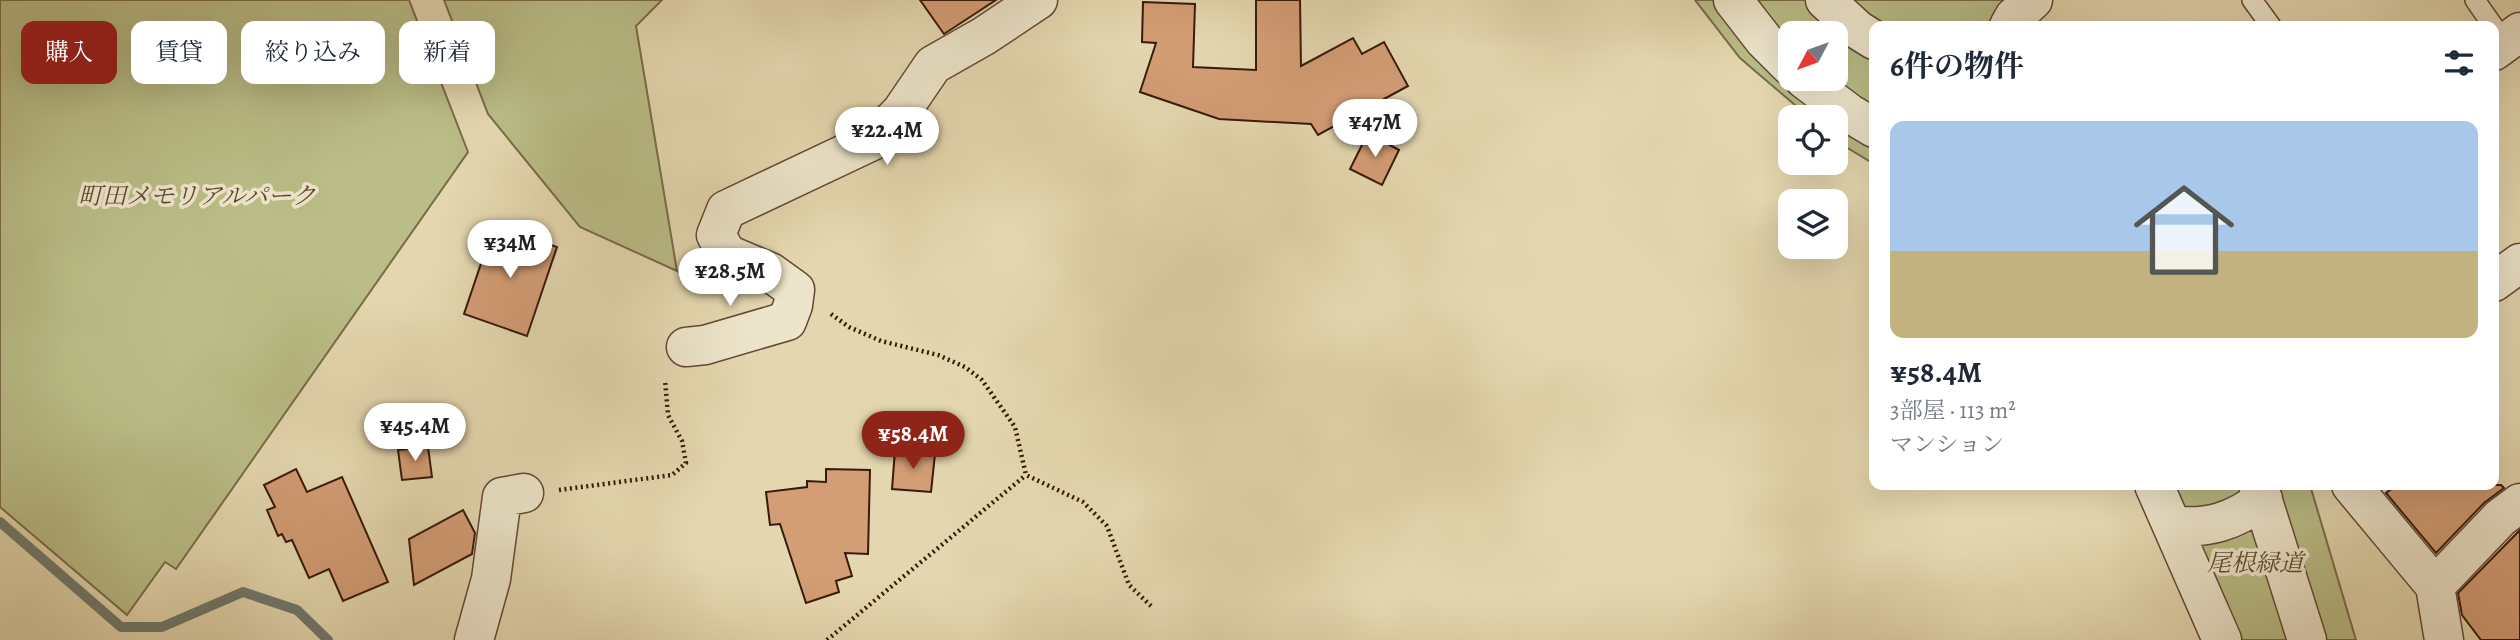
<!DOCTYPE html>
<html lang="ja">
<head>
<meta charset="utf-8">
<style>
  body { margin:0; font-family:Alegreya,"Noto Serif JP",serif; background:#f6f6f7; color:#1f2937; height:100vh; display:flex; flex-direction:column; font-size:26px; white-space:nowrap }
  * { box-sizing:border-box; margin:0 }
  p { font-size:23px; color:#747a83 }
  .icon { flex:none; width:38px; height:38px; fill:none; stroke:currentColor; stroke-width:2; stroke-linecap:round; stroke-linejoin:round }
  .map { position:relative; flex:1; overflow:hidden }
  .drawer { position:absolute; left:1869px; top:21px; width:630px; height:469px; display:flex; flex-direction:column; background:#fff; border-radius:14px; box-shadow:0 7px 28px #0002 }
  .drawer>* { flex:none }
  .guide { position:absolute; left:21px; top:21px; width:665px; height:63px; display:flex; gap:14px }
  .needle { width:46px; rotate:229deg }
  .tools { position:absolute; left:1778px; top:21px; display:grid; gap:14px }
  .tools a { display:grid; place-items:center; width:70px; height:70px; border-radius:14px; background:#fff; box-shadow:0 7px 28px #0002; font-size:35px }
  .price { position:absolute; translate:-50% -60px; padding:0 16px; border-radius:24px; background:#fff; color:#222; font-size:23px; line-height:46px; filter:drop-shadow(0 2px 4px #0008) }
  .price::after { content:''; position:absolute; left:50%; top:42px; width:21px; height:16px; margin-left:-10px; background:inherit; clip-path:polygon(0 0,100% 0,50% 100%) }
  .price.selected { background:#8f2418; color:#fff }
  ul { padding:0; list-style:none }
  li { display:grid; align-content:center; gap:14px; height:371px; padding:0 21px }
  li+li { border-top:2px solid #e0e1e3 }
  li span { display:grid; place-items:center; height:217px; border-radius:14px; color:#555 }
  li>.icon { margin-inline-start:auto }
  span .icon { width:126px; height:126px; fill:#fffc; stroke-width:1 }
  li b { font-size:30px }
  h2 { display:flex; justify-content:space-between; align-items:center; height:84px; padding:0 21px; font-size:30px }
  .chip { padding:0 24px; border-radius:14px; background:#fff; box-shadow:0 7px 28px #0002; font-size:24px; line-height:63px }
  .chip.selected { background:#8f2418; color:#fff }
  .map>svg:first-child { display:block }
  .green { fill:#babd87; stroke:#7a6b49; stroke-width:2; fill-rule:evenodd }
  .lines { fill:none; stroke-linecap:round; stroke-linejoin:round }
  .stream { stroke:#70796d; stroke-width:10 }
  .building { fill:#d39d75; stroke:#39190b; stroke-width:2 }
  .service-casing { stroke:#644834; stroke-width:22 }
  .minor-casing { stroke:#644834; stroke-width:41 }
  .path { stroke:#39190b; stroke-width:4.5; stroke-dasharray:2 3.5; stroke-linecap:butt }
  .service { stroke:#ede5cb; stroke-width:19 }
  .minor { stroke:#ede5cb; stroke-width:38 }
  .labels { text-anchor:middle; stroke-width:7; stroke-linejoin:round; paint-order:stroke }
  .park-label { font-size:24px; font-style:italic; fill:#604a30; stroke:#ede5cb }
</style>
</head>
<body>
<div class="map">
<svg width="2520" height="640" viewBox="0 0 2520 640">
  <rect width="100%" height="100%" fill="#e4d7af"/>
  <filter id="stains"><feTurbulence type="fractalNoise" baseFrequency=".00286" numOctaves="4"/><feColorMatrix values="0 0 0 0 .2 0 0 0 0 .09 0 0 0 0 .02 0 0 0 .5 -.17"/></filter>
  <radialGradient id="worn" r=".72"><stop offset=".6" stop-color="#630" stop-opacity="0"/><stop offset="1" stop-color="#630" stop-opacity=".3"/></radialGradient>
  <path class="green" d="M0,0h409l59,152 -292,417 -11,-7 -38,53 -127,-108z
    M444,0h218l-26,26 41,245 -97,-44 -92,-113z
    M1695,0h318l26,26h-165v138l-38,-23v-24h-27l-69,-59zM1790,33h46v46h-46z
    M2138,485h172l46,155h-151z"/>
  <g class="lines">
    <path class="stream" d="M0,522l121,105h41l81,-35 54,18 31,30"/>
  </g>
  <path class="building" d="M920,0h76l-52,34z
    M1256,0h44l1,66 52,-28 9,16 22,-12 24,44 -90,49 -7,-11 -92,-5 -79,-27 16,-49 -14,-1 1,-40 52,2 -2,63 63,3z
    M1368,133l31,17 -17,35 -32,-16z
    M494,225l63,22 -30,89 -63,-22z
    M428,447l4,30 -30,3 -4,-30z
    M895,450l40,4 -4,38 -39,-3z
    M296,469l11,23 35,-15 46,105 -45,19 -14,-32 -20,9 -17,-38 -6,2 -4,-8 -4,2 -11,-26 8,-3 -11,-22z
    M826,469l44,1 -2,84 -23,-1 7,23 -16,5 3,11 -33,11 -26,-79 -10,1 -4,-33 41,-5v-6l19,1z
    M2397,485h104l3,3 -20,15 -48,50 -50,-60z
    M463,510l12,23 -3,21 -58,31 -5,-46z
    M2520,530v110h-39l-19,-25 -4,-22z"/>
  <g class="lines">
    <defs>
      <path id="service" d="M2252,0l19,26
        M2475,0l30,43"/>
      <path id="minor" d="M1733,0l31,40 26,26
        M1825,0l33,30 16,10
        M2009,26l5,-9 19,-17
        M2494,51l26,-19
        M1804,79l45,34 25,15
        M2494,282l26,-19
        M686,347l19,-2 82,-24 6,-16 2,-15 -25,-18 -43,-18 -11,-19 10,-25 146,-69 29,-29 32,-47 51,-29 54,-36
        M2154,485l68,155
        M2258,485l49,155
        M2351,485l84,101 9,54
        M2172,525c35,5 63,-4 91,-26
        M2435,586l65,-68 20,-15
        M474,640l17,-61 11,-82 22,-4"/>
    </defs>
    <use href="#service" class="service-casing"/>
    <use href="#minor" class="minor-casing"/>
    <path class="path" d="M831,314l18,13 32,14 57,14 27,12 17,13 33,47 11,48 57,27 24,24 22,59 22,21
      M559,490l113,-15 14,-12 -4,-22 -14,-26 -3,-35
      M827,640l199,-165"/>
    <use href="#service" class="service"/>
    <use href="#minor" class="minor"/>
  </g>
  <g class="labels">
    <g class="park-label">
      <text x="197" y="204">町田メモリアルパーク</text>
      <text x="2255" y="571">尾根緑道</text>
    </g>
  </g>
  <rect width="100%" height="100%" filter="url(#stains)"/>
  <rect width="100%" height="100%" fill="url(#worn)"/>
</svg>
<div class="tools">
<a><svg class="needle" viewBox="-14 -14 28 28"><path d="M0-13l5 13h-10z" fill="#e53935"/><path d="M0 13l5-13h-10z" fill="#747a83"/></svg></a>
<a><svg class="icon" aria-label="locate" viewBox="0 0 24 24"><circle cx="12" cy="12" r="6"/><path d="M12 2v4M12 18v4M2 12h4M18 12h4"/></svg></a>
<a><svg class="icon" aria-label="layers" viewBox="0 0 24 24"><path d="M12 4l9 5-9 5-9-5zM3 14l9 5 9-5"/></svg></a>
</div>
<b class="price" style="left:1375px;top:159px">¥47M</b>
<b class="price" style="left:887px;top:167px">¥22.4M</b>
<b class="price" style="left:510px;top:280px">¥34M</b>
<b class="price" style="left:730px;top:308px">¥28.5M</b>
<b class="price" style="left:415px;top:463px">¥45.4M</b>
<b class="price selected" style="left:913px;top:471px">¥58.4M</b>
<div class="guide">
<a class="chip selected">購入</a>
<a class="chip">賃貸</a>
<a class="chip">絞り込み</a>
<a class="chip">新着</a>
</div>
<section class="drawer">
<h2>6件の物件<svg class="icon" aria-label="filters" viewBox="0 0 24 24"><path d="M4 7h16M4 17h16"/><circle cx="9" cy="7" r="2"/><circle cx="15" cy="17" r="2"/></svg></h2>
<ul>
<li><span style="background:linear-gradient(#a9c7e8 60%,#c2b280 0)"><svg class="icon" aria-label="home" viewBox="0 0 24 24"><path d="M3 11l9-7 9 7M6 9v11h12V9"/></svg></span><div><b>¥58.4M</b><p>3部屋 · 113 m²</p><p>マンション</p></div></li>
</ul>
</section>
</div>
</body>
</html>
